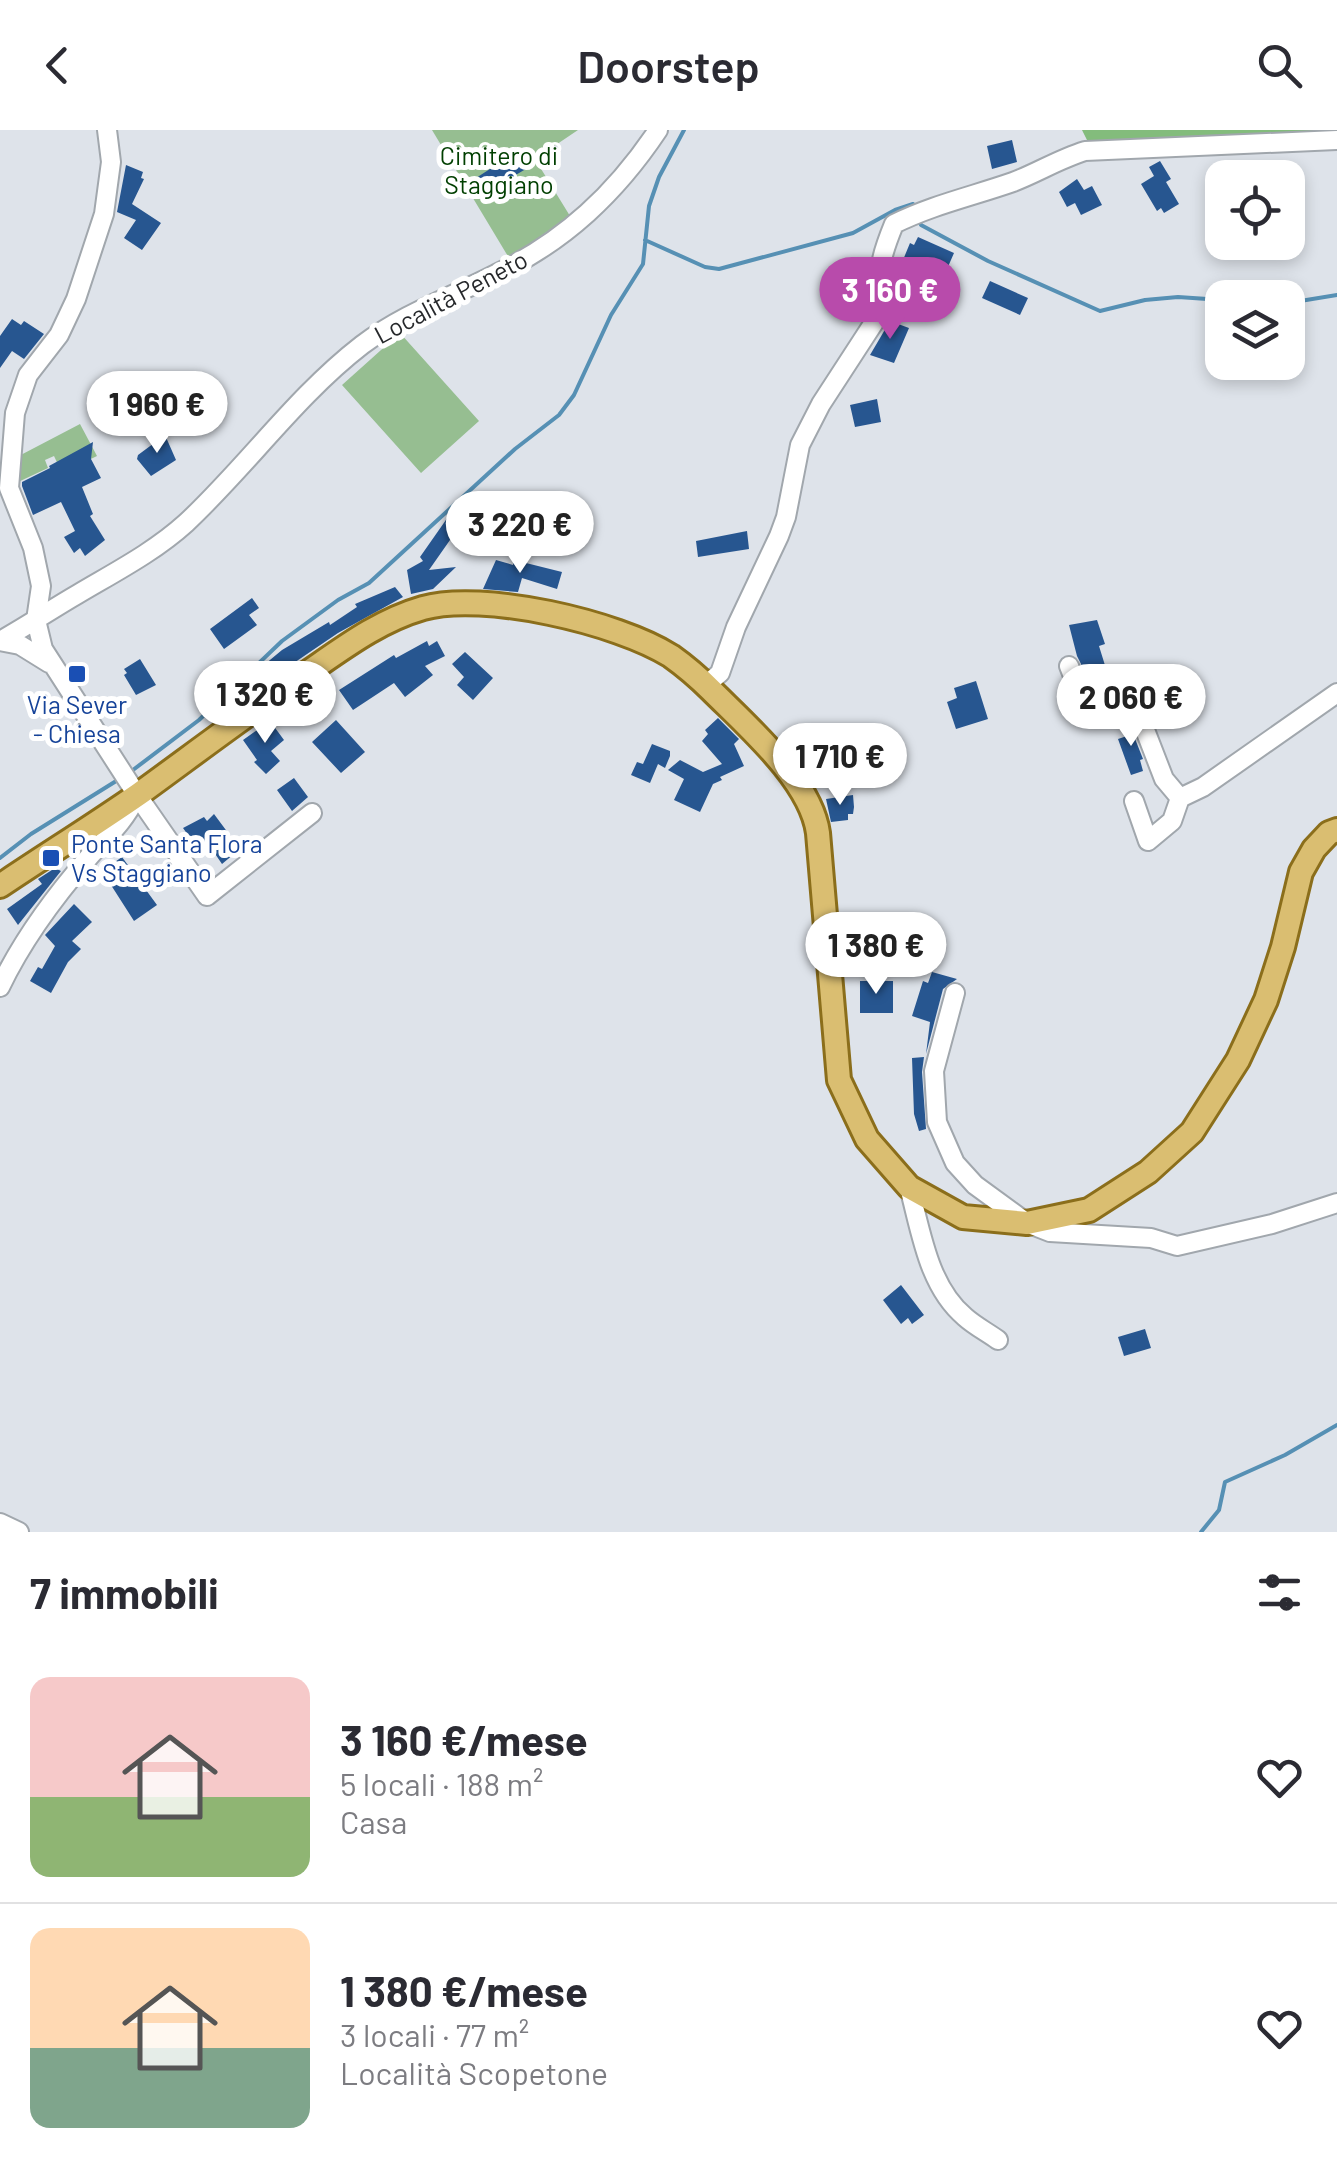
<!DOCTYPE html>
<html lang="it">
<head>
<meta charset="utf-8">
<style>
  body { margin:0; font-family:Barlow,sans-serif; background:#f2f2f3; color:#2b2b33; height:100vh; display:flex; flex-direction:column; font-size:38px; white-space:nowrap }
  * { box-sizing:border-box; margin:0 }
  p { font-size:32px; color:#7c7c81 }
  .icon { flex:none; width:55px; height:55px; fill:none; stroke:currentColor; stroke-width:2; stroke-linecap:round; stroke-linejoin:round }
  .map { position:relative; height:1402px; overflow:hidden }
  .drawer { display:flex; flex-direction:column; background:#fff; flex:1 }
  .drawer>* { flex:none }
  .buttons { position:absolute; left:1205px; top:30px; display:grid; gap:20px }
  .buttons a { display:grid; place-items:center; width:100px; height:100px; border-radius:20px; background:#fff; box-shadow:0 5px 15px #0003; font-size:50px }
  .price { position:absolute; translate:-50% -85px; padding:0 22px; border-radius:35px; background:#fff; color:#222; font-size:32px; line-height:65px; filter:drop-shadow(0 2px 5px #0008) }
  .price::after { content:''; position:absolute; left:50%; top:60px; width:30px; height:22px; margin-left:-15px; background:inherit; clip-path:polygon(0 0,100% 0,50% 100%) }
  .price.on { background:#b84bab; color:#fff }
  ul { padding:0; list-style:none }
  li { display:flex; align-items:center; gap:30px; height:250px; padding:0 30px }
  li+li { border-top:2px solid #e1e1e2 }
  li span { display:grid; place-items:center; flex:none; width:280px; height:200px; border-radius:20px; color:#555 }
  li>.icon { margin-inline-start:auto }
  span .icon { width:120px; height:120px; fill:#fffc; stroke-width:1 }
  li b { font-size:42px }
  h2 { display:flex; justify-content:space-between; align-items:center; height:120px; padding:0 30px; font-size:42px }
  header { display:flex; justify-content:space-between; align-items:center; height:130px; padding:0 30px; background:#fff; font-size:45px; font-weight:600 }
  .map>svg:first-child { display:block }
  .green { fill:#96be91 }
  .forest { fill:#83bc7c }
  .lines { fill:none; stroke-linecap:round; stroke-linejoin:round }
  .stream { stroke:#5690b4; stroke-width:4 }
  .building { fill:#275690 }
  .minor-casing { stroke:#a1a7ad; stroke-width:22 }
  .major-casing { stroke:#8b6e1b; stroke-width:28 }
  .minor { stroke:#fff; stroke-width:18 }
  .major { stroke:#dabe71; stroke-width:22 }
  .transit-dot { fill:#1a4fb4; stroke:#fff; stroke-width:4 }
  .labels { text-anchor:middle; stroke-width:10; stroke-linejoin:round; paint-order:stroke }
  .park-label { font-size:25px; fill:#003f00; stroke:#fff }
  .street-label { font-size:25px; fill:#26282b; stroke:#fff }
  .transit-label { font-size:25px; fill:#164399; stroke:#fff }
</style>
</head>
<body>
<header><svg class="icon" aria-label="back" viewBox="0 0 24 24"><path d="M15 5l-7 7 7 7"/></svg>Doorstep<svg class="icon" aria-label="search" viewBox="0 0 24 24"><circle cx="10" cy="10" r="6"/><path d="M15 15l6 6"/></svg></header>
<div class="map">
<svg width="1337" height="1402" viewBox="0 0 1337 1402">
  <rect width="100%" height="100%" fill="#dee3ea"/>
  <path class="green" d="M432,0h146l-43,29 35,57 -61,42z
    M400,203l79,88 -58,52 -79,-88z
    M80,294l17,32 -35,17 -8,-17 -9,4 3,8 -32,15 -1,-25z"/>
  <path class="forest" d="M1082,0h255v4h-67l-182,8z"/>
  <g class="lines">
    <path class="stream" d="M918,88l3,7 67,36 112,50 45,-11 33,-3 44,3
      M645,110l60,27 14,2 134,-36 42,-23 18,-6 2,5
      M1288,173l49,-8
      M129,643l70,-53 83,-79 56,-41 31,-17 146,-134 44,-34 15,-20 37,-80 32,-51 6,-58 10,-29 25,-47
      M0,728l31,-24 90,-56
      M1201,1402l18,-22 6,-28 60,-27 52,-30"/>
  </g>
  <path class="building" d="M1012,10l5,22 -25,7 -5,-23z
    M530,24l6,9 -51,30 -9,-15 34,-22 4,6z
    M1160,31l11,18 -5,3 13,22 -15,9 -3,-5 -4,3 -16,-27 13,-8 -5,-9z
    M126,35l17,7 -2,6 3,1 -12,25 29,19 -19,27 -18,-12 12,-18 -19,-8z
    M1077,49l7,11 8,-4 10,19 -21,10 -6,-12 -8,4 -8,-15z
    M918,107l36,16 -10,23 -41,-16 7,-17 4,2z
    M990,151l38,17 -8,17 -38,-17z
    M12,189l9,6 3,-4 20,13 -20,25 -12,-8 -12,17v-32z
    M890,191l19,7 -15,35 -24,-8z
    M877,269l4,23 -26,5 -5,-22z
    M165,305l11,25 -25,16 -14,-17 1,-4z
    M93,312l-2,17 10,19 -19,9 11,27 -3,2 15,24 -20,16 -5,-8 -6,5 -10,-16 11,-6 -14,-29 -28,13 -11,-29v-4l28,-14 -1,-2z
    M448,387l2,23 -21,30 27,-3 -23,22 -22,5 -4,-24 16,-9 -3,-4z
    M747,401l2,18 -51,8 -2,-16z
    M496,430l17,5 1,-5 48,12 -5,17 -35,-11 -4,14 -35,-3z
    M395,457l8,10 -65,36 -118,80 27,-34 35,-29 47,-28 1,3 27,-18 -2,-3z
    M252,468l7,10 -10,7 8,10 -33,24 -14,-20z
    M1097,490l8,24 -6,2 9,29 -13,5 -3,-8 -6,2 -9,-18 -8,-31z
    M427,511l2,5 8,-5 8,15 -20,10 8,9 -28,22 -11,-14 -41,27 -14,-20 55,-35 2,3z
    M465,522l28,26 -20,22 -16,-15 7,-8 -12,-13z
    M140,529l16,26 -20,10 -12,-20 3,-2 -3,-4z
    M976,551l12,38 -32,10 -9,-27 10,-4 -3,-10z
    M1124,581l19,48 -3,1 3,11 -12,4 -13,-36 12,-4 -11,-22z
    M718,588l21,21 -5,5 10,22 -24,11 2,3 -9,4 -13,28 -26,-12 10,-21 -16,-9 12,-10 23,12 19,-8 -20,-23 6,-7 -3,-4z
    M336,590l29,32 -24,21 -29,-31z
    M270,591l14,19 -13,11 9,10 -14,13 -12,-12 3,-2 -14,-20z
    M652,614l18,7v5l-5,12 -7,-4 -8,19 -19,-8 6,-13 6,2z
    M294,648l14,19 -16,14 -15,-21z
    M853,665l1,12 -1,7h-5v6l-17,2 -5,-23z
    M214,684l26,35 -18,15 -15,-22 -9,7 -15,-21 21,-11 3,4z
    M122,727l35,48 -23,16 -32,-50z
    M55,738l6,3 -43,54 -11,-16 35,-25 -4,-5z
    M74,774l18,18 -20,19 9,8 -13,13 -17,31 -21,-12 8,-14 4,2 13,-23 -10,-11z
    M932,842l25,7 -14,10 -17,65 4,-32 -18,-6 11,-35 5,2z
    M860,851h33v32h-33z
    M924,927l-2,15 4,57 -7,2 -5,-17 -2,-56z
    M901,1155l23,30 -12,9 -4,-6 -7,6 -18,-24z
    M1145,1199l6,19 -27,8 -6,-19z"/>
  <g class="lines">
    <defs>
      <path id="minor" d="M107,0l4,32 -7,52 -28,85 -17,36 -31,40 -13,38 -6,75 24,60 8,38 -5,34 7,29 94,146 70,101 105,-83
        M0,511c27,-15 52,-32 78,-47 37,-22 76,-42 108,-71 61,-57 110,-127 176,-178 41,-31 89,-48 134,-71 69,-33 120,-81 162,-144
        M0,511l20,4 29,18
        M1069,536l11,28 20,13 24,-10 9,2 31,80 16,19 23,-11 134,-94
        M706,555l14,-12 16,-46 43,-91 7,-19 14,-72 21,-41 65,-100c-10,-34 -5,-48 8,-80 38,-19 79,-28 119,-42 24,-9 46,-23 72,-31l252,-11
        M1134,671l14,40 24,-20 8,-23
        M0,857c22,-46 55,-91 89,-130 21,-24 32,-31 48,-61
        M955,863l-21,78 3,51 18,41 20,22 52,38 23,9 101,6 26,8 95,-22 65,-21
        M909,1057c12,44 19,99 56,130 10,9 22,15 33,23
        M0,1393l19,9"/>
      <path id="major" d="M0,756c46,-31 93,-60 139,-92 55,-40 109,-81 165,-119 38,-26 74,-54 119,-67 60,-17 194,14 248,48 14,10 28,22 40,34 36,36 100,91 107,143l21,247 28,59 42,48 54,30 64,6 62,-13 59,-38 44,-40 46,-72 28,-60 17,-53 18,-75 13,-23 15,-16 8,-3"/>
    </defs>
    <use href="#minor" class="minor-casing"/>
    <use href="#major" class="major-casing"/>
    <use href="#minor" class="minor"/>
    <use href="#major" class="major"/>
  </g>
  <g class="transit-dot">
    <rect x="67" y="534" width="20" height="20" rx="5"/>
    <rect x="41" y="718" width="20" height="20" rx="5"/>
  </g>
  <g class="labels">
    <g class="park-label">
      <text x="499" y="35">Cimitero di<tspan x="499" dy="29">Staggiano</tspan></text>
    </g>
    <g class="street-label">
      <text transform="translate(451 167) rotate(-28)" y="9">Località Peneto</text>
    </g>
    <g class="transit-label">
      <text x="77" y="584">Via Sever<tspan x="77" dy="29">- Chiesa</tspan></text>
      <text x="71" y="723" text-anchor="start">Ponte Santa Flora<tspan x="71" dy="29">Vs Staggiano</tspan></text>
    </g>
  </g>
</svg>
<div class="buttons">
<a><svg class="icon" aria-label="locate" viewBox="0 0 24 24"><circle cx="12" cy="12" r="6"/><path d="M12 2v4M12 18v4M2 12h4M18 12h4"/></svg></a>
<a><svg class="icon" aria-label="layers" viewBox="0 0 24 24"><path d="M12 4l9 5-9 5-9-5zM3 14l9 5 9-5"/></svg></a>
</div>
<b class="price on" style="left:890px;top:212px">3 160 €</b>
<b class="price" style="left:157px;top:326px">1 960 €</b>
<b class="price" style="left:520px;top:446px">3 220 €</b>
<b class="price" style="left:265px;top:616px">1 320 €</b>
<b class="price" style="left:1131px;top:619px">2 060 €</b>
<b class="price" style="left:840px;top:678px">1 710 €</b>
<b class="price" style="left:876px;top:867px">1 380 €</b>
</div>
<section class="drawer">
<h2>7 immobili<svg class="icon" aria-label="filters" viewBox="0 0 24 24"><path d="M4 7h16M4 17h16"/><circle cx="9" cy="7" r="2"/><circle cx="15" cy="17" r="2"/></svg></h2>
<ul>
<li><span style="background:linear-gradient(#f6c9c9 60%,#8fb573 0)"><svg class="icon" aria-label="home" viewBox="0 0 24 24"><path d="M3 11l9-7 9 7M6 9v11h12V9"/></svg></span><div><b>3 160 €/mese</b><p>5 locali · 188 m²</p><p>Casa</p></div><svg class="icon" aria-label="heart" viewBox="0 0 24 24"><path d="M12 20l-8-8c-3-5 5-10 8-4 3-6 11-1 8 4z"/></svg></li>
<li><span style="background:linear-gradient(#ffd9b3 60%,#7fa58c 0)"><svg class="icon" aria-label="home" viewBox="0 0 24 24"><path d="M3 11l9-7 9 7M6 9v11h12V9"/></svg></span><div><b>1 380 €/mese</b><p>3 locali · 77 m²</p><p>Località Scopetone</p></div><svg class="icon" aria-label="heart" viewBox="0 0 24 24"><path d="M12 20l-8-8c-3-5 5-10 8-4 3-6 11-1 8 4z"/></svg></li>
</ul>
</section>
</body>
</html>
